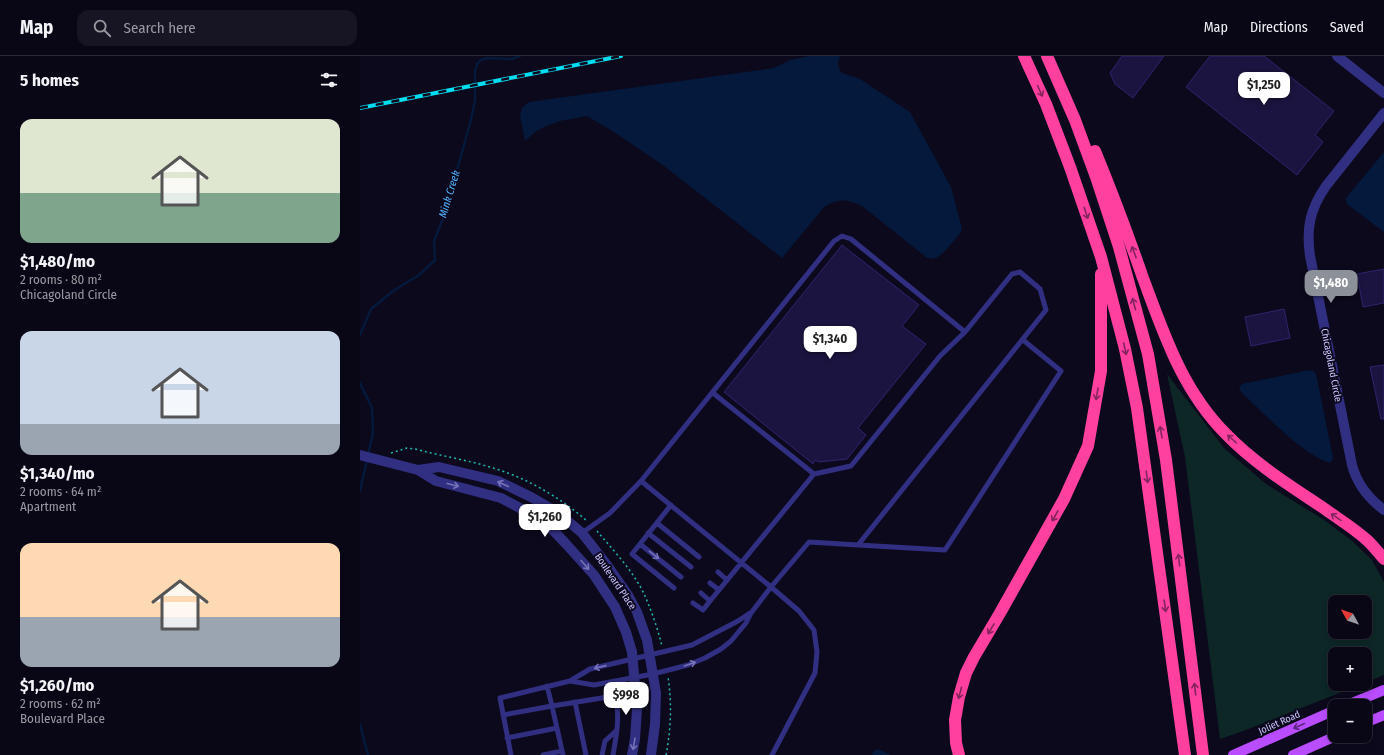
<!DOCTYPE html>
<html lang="en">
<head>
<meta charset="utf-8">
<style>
  body { margin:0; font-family:"Fira Sans Condensed",sans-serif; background:#171523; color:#f1f3f6; height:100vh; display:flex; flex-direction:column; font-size:15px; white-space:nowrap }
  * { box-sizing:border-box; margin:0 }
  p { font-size:13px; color:#9999a1 }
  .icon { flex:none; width:22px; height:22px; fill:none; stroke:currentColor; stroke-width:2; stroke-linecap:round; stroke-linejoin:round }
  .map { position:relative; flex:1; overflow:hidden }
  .panel { display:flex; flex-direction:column; background:#090716; width:360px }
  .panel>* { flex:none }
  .needle { width:26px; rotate:310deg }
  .controls { position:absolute; left:968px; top:539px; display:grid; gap:8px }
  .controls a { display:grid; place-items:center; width:44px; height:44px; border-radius:8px; background:#090716; box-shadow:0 2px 6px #0003,0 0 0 1px #292835; font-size:20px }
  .price { position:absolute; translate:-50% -34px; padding:0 9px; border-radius:8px; background:#fff; color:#222; font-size:13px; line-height:26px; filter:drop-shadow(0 1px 2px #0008) }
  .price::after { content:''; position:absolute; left:50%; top:24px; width:12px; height:9px; margin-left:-6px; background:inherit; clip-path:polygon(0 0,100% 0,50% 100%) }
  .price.selected { background:#8c9099; color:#fff }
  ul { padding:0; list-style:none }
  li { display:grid; align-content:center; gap:8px; height:212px; padding:0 20px }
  li span { display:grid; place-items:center; height:124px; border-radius:12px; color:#555 }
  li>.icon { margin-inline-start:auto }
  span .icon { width:72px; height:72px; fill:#fffc; stroke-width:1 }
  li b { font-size:17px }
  h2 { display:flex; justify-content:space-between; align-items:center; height:48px; padding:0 20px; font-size:17px }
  header { display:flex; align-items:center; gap:24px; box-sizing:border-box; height:56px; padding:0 20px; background:#090716; border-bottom:1px solid #292835 }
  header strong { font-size:19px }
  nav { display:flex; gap:22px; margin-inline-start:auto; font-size:14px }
  .search { width:280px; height:36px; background:#171523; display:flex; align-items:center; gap:10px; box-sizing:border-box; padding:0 14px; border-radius:12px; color:#9999a1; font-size:15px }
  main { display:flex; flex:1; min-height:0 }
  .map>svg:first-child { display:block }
  .green { fill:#0c2726; fill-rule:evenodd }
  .water { fill:#04193b }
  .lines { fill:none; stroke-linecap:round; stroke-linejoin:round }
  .stream { stroke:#04193b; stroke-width:2.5 }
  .building { fill:#1c1440; stroke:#31236e }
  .path { stroke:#20b8ad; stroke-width:1.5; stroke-dasharray:2 3; stroke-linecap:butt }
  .lane { stroke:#312f81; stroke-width:5 }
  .street { stroke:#312f81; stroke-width:10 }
  .primary { stroke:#ba4cff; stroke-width:10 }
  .highway { stroke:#ff409e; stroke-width:12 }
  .rail-casing { stroke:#00dcf0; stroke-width:4 }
  .rail { stroke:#0c091d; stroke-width:2.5; stroke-dasharray:8; stroke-linecap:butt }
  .oneway { stroke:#86245e }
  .oneway2 { stroke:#7672ba }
  .oneway3 { stroke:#5a2783 }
  .labels { text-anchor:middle; stroke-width:4; stroke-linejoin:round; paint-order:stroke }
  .street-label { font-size:10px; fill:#cbc5ff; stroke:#0c091d }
  .water-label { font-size:11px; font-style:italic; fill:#53b2ff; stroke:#0c091d }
</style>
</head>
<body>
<header>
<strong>Map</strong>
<div class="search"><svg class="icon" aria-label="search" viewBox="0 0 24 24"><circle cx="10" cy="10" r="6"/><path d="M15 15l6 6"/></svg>Search here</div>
<nav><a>Map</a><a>Directions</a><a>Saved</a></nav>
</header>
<main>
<section class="panel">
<h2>5 homes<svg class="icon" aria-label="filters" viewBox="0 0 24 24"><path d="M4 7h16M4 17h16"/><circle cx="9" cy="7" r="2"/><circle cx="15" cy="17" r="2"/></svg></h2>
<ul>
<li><span style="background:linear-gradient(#dfe7d0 60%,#7fa58c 0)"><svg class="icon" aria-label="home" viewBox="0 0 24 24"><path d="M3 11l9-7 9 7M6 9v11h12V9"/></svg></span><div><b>$1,480/mo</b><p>2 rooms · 80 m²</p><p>Chicagoland Circle</p></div></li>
<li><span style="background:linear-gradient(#c9d6e8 75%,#9aa5b1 0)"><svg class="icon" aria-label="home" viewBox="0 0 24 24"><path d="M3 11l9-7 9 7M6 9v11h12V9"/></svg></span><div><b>$1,340/mo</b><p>2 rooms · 64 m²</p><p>Apartment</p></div></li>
<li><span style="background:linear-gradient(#ffd9b3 60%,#9aa5b1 0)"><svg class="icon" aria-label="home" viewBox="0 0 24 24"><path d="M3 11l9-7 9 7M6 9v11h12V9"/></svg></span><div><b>$1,260/mo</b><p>2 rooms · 62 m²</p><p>Boulevard Place</p></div></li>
</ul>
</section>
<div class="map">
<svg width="1024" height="699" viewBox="0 0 1024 699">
  <rect width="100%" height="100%" fill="#0c091d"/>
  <path class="green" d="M807,318l57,74 42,36 58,36 27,20 21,20 12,22v93l-19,8v-29h-30v30h27l-116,46 -26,9 -35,-282zM975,546h30v30h-30z"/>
  <path class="water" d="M450,0h28l2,1 -2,4 1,8 3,4 18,6 50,33 41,75 11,42 -1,3c-6,7 -18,24 -26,26 -3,1 -6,0 -9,-1l-64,-51c-15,-7 -23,-8 -38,1l-42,51 -118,-92 -50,-34 -27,-16 -27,5 -16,6 -9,5 -10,9 -5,-26 2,-7 7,-6 245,-34 16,-8z
    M1024,96v80l-37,-28 -1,-3v-3z
    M949,314l4,1 3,3 17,84 -2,4 -1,1c-29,-9 -66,-50 -89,-71l-2,-4 3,-4z
    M518,693l11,5 2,1h-19l2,-4z"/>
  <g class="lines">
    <path class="stream" d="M0,279l11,-26 22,-18 26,-16 16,-15 -1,-19 10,-25 27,-96 4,-20v-29l2,-7 4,-4 7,-2 24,1 8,-3
      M0,327l12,25 1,25 -5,22
      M0,435l7,-31
      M0,668l8,31"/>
  </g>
  <path class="building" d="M762,0h42l-31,42 -18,-14 -5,-11z
    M850,0h54l70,55 -19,24 8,7 -26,33 -111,-88z
    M482,189l77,60 -17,21 24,18 -68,84 8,7 -19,24 -28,3 -4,-2 -2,4 -89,-72z
    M1024,213v34l-21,4 -6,-33z
    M924,253l6,29 -39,8 -6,-29z
    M1024,309v54h-3l-11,-52z"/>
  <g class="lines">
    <path class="path" d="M31,397l16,-5 8,1c26,7 53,11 78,19 34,10 68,30 94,53
      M237,475c17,20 37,41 48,65 7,16 13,34 17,50
      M306,699c5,-26 6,-52 2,-78"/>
    <path class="lane" d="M454,418l37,-8 89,-110 25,-24
      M281,425l193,-240 8,-5 9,3 114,93 47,-58 8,-2 20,17 6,21 -188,235 -49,-3 -38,45 28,24 15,19 3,22 -2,21 -43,82
      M311,449l-31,39 41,33
      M297,467l42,34
      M288,477l43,34
      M280,488l-8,10 42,34
      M498,489l87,5 116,-179 -38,-31
      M358,516l9,8
      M350,527l9,7
      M341,537l9,8 104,-127 -101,-81
      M333,547l10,7 7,-9
      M210,625l24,4 59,-11 35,-9 17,-7 16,-9 10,-8 15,-18 5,-10 20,-26 -130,-106 -31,32 -28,20
      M215,646l11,53
      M143,659l49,-9 -5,-20
      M147,682l50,-10
      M151,699l-11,-57 70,-17 20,-12 102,-24 46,-24 12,-8
      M183,699l19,-4
      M203,699l-11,-49 56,-9 8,3c4,18 0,37 -3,55
      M242,699l3,-14 12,-11"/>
    <path class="street" d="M977,0l47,37
      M1024,57l-58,73c-16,23 -20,42 -16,70l42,209c5,19 16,33 32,45
      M0,399l58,15 18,11 65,17 28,15 22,15 16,17 27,30 21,32 11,25 6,20 5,57 -2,30 -3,16
      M58,414l21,-3 59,14 33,16 26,15 25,21 25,32 21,30 9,17 10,28 9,53 -1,31 -4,31"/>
    <path class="primary" d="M985,650l39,-16
      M1005,667l19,-8
      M873,699l102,-45
      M933,699l43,-19"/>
    <path class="highway" d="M664,0l22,48 24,63 31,90 24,92 12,59 48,347
      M687,0l28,64 21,57 23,70 29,107 18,106 37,295
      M735,95c17,41 33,84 48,127 21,56 39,112 83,156 28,29 63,51 96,73 15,11 32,21 46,34 6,6 11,12 16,18
      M599,699l-3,-12 -1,-23 4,-23 7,-24 8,-16 26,-44 64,-114 24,-53 13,-75v-97"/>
    <defs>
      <path id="rail" d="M0,52l261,-52"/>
    </defs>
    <use href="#rail" class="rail-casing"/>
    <use href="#rail" class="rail"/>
  </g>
  <defs><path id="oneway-shaft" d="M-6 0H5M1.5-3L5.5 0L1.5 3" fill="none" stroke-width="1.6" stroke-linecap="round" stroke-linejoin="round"/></defs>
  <g class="oneway">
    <use href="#oneway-shaft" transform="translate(680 35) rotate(66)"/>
    <use href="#oneway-shaft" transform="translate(726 157) rotate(72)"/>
    <use href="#oneway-shaft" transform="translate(774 196) rotate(-110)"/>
    <use href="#oneway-shaft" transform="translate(774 248) rotate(-105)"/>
    <use href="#oneway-shaft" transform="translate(765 293) rotate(77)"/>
    <use href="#oneway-shaft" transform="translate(737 338) rotate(100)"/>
    <use href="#oneway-shaft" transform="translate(801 376) rotate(-100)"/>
    <use href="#oneway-shaft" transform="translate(872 383) rotate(-138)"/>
    <use href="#oneway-shaft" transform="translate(787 421) rotate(82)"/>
    <use href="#oneway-shaft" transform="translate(695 460) rotate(119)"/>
    <use href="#oneway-shaft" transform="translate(976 461) rotate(-146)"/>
    <use href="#oneway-shaft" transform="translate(819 504) rotate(-97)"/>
    <use href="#oneway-shaft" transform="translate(805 550) rotate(82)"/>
    <use href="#oneway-shaft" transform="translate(631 573) rotate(121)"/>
    <use href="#oneway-shaft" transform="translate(835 633) rotate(-97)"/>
    <use href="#oneway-shaft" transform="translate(600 637) rotate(105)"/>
  </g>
  <g class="oneway2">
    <use href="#oneway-shaft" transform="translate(143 428) rotate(-156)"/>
    <use href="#oneway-shaft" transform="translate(93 429) rotate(14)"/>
    <use href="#oneway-shaft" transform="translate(294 499) rotate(39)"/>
    <use href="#oneway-shaft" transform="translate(225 509) rotate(49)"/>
    <use href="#oneway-shaft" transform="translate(330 608) rotate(-19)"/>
    <use href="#oneway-shaft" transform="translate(240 611) rotate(167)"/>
    <use href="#oneway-shaft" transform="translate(274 688) rotate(100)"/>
  </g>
  <use class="oneway3" href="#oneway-shaft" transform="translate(939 670) rotate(156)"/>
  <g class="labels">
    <g class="street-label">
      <text transform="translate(972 309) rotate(79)" y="4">Chicagoland Circle</text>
      <text transform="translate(256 525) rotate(56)" y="4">Boulevard Place</text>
      <text transform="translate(919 666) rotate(-24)" y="4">Joliet Road</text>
    </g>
    <g class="water-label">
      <text transform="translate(89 138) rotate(-73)" y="4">Mink Creek</text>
    </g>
  </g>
</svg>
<div class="controls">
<a><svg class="needle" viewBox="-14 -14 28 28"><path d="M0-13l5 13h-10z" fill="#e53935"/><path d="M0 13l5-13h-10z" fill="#9999a1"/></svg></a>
<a>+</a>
<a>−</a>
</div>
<b class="price" style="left:904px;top:50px">$1,250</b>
<b class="price selected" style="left:971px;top:248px">$1,480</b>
<b class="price" style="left:470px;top:304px">$1,340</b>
<b class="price" style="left:185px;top:482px">$1,260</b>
<b class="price" style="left:266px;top:660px">$998</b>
</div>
</main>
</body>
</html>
